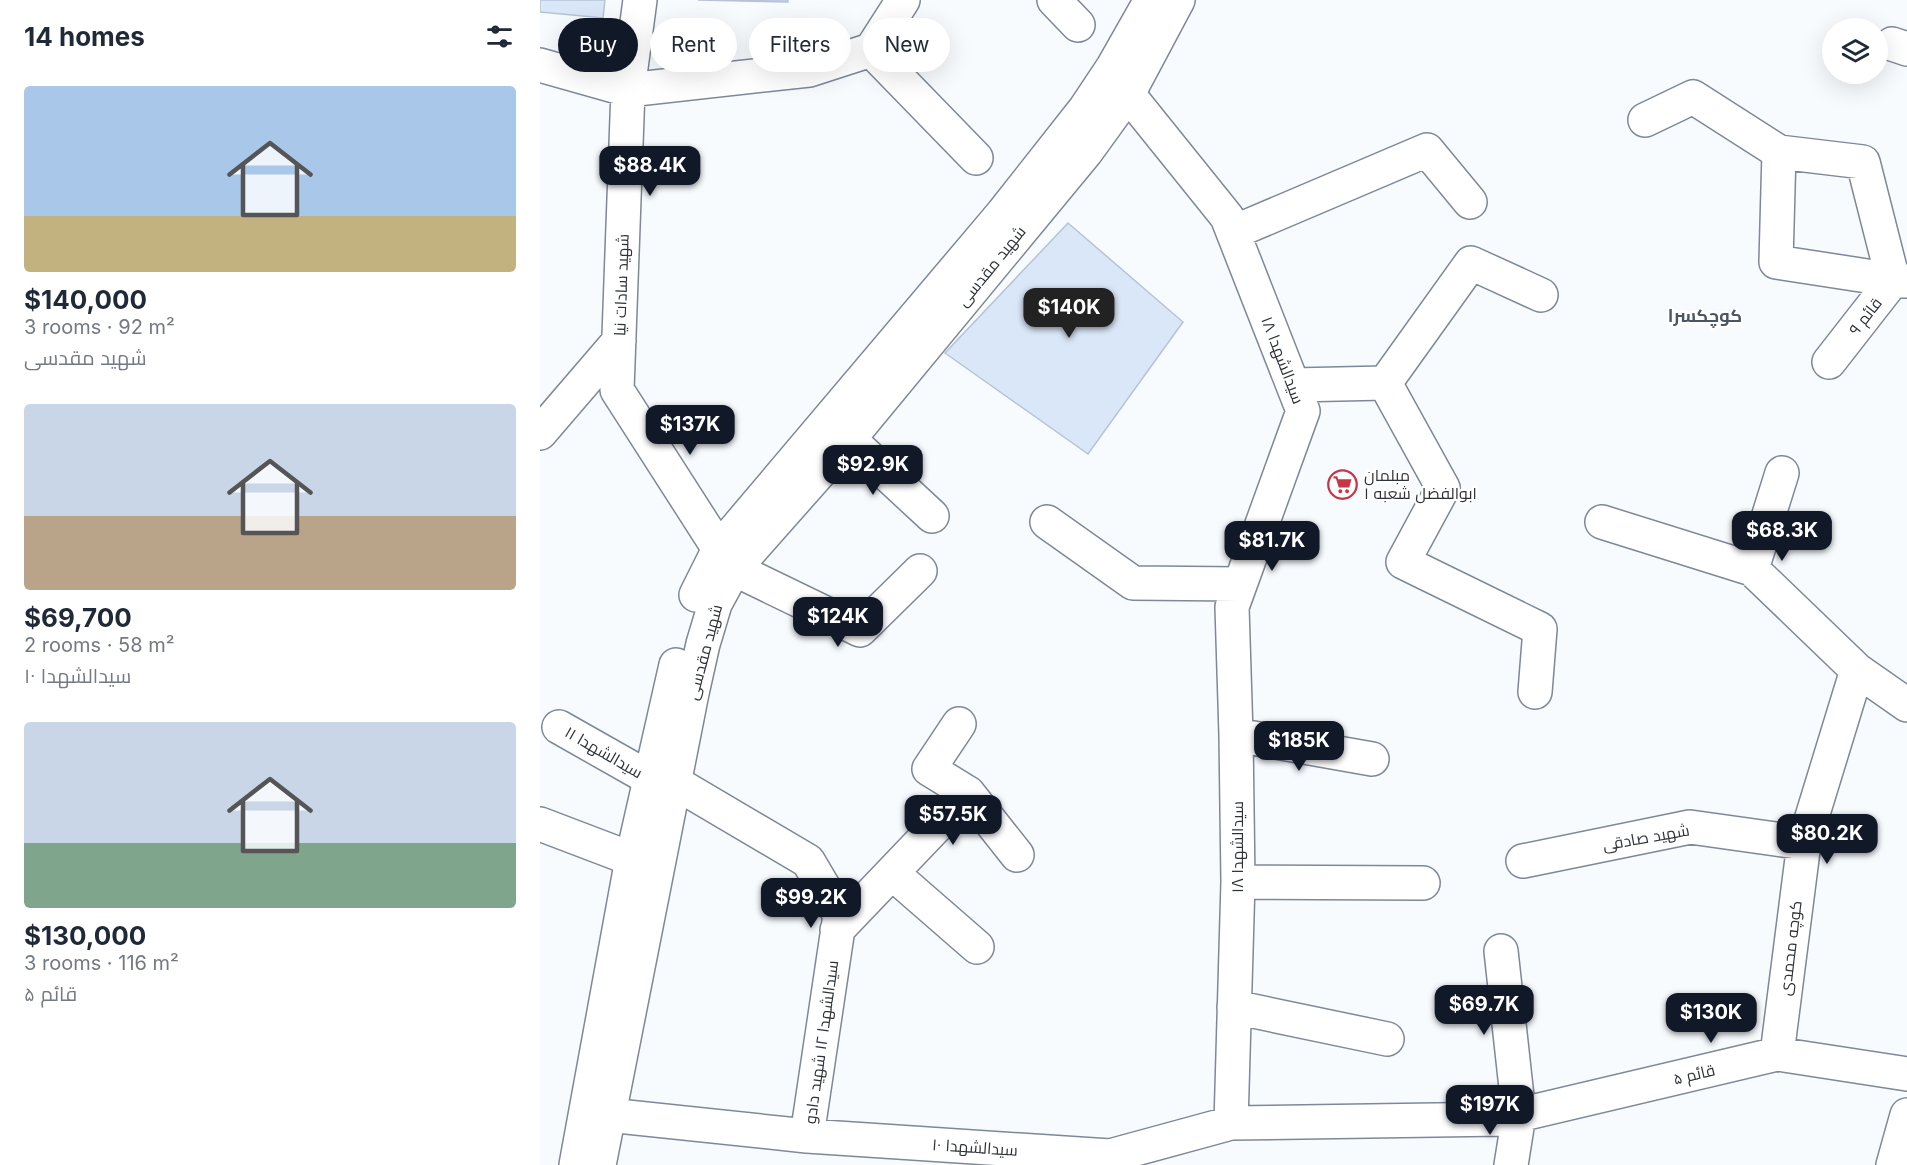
<!DOCTYPE html>
<html lang="en">
<head>
<meta charset="utf-8">
<style>
  body { margin:0; font-family:Inter,Cairo,sans-serif; background:#f2f2f3; color:#1f2937; height:100vh; display:flex; flex-direction:column; font-size:22px; white-space:nowrap }
  * { box-sizing:border-box; margin:0 }
  p { font-size:20px; color:#747a83 }
  .icon { flex:none; width:33px; height:33px; fill:none; stroke:currentColor; stroke-width:2; stroke-linecap:round; stroke-linejoin:round }
  .map { position:relative; flex:1; overflow:hidden }
  .details { display:flex; flex-direction:column; background:#fff; width:540px }
  .details>* { flex:none }
  .top-card { position:absolute; left:18px; top:18px; width:570px; height:54px; display:flex; gap:12px }
  .controls { position:absolute; left:1282px; top:18px; display:grid; gap:12px }
  .controls a { display:grid; place-items:center; width:66px; height:66px; border-radius:50%; background:#fff; box-shadow:0 6px 24px #0002; font-size:30px }
  .price { position:absolute; translate:-50% -51px; padding:0 14px; border-radius:12px; background:#111827; color:#fff; font-size:20px; line-height:39px; filter:drop-shadow(0 2px 3px #0008) }
  .price::after { content:''; position:absolute; left:50%; top:36px; width:18px; height:14px; margin-left:-9px; background:inherit; clip-path:polygon(0 0,100% 0,50% 100%) }
  .price.current { background:#222; color:#fff }
  ul { padding:0; list-style:none }
  li { display:grid; align-content:center; gap:12px; height:318px; padding:0 24px }
  li span { display:grid; place-items:center; height:186px; border-radius:6px; color:#555 }
  li>.icon { margin-inline-start:auto }
  span .icon { width:108px; height:108px; fill:#fffc; stroke-width:1 }
  li b { font-size:26px }
  h2 { display:flex; justify-content:space-between; align-items:center; height:72px; padding:0 24px; font-size:26px }
  .pill { padding:0 21px; border-radius:27px; background:#fff; box-shadow:0 6px 24px #0002; font-size:21px; line-height:54px }
  .pill.current { background:#111827; color:#fff }
  main { display:flex; flex:1; min-height:0 }
  .map>svg:first-child { display:block }
  .building { fill:#dae7f8; stroke:#b7c3d4; stroke-width:1.5 }
  .lines { fill:none; stroke-linecap:round; stroke-linejoin:round }
  .minor-casing { stroke:#7d8898; stroke-width:36 }
  .major-casing { stroke:#7d8898; stroke-width:36 }
  .minor { stroke:#fff; stroke-width:33 }
  .major { stroke:#fff; stroke-width:33 }
  .labels { text-anchor:middle; stroke-width:4.5; stroke-linejoin:round; paint-order:stroke }
  .street-label { font-size:16px; fill:#2d3238; stroke:#fff }
  .poi-label { font-size:16px; fill:#2d3238; stroke:#fff; text-anchor:start }
  .neighbourhood-label { font-size:18px; font-weight:bold; fill:#4b5564; stroke:#fff }
</style>
</head>
<body>
<main>
<section class="details">
<h2>14 homes<svg class="icon" aria-label="filters" viewBox="0 0 24 24"><path d="M4 7h16M4 17h16"/><circle cx="9" cy="7" r="2"/><circle cx="15" cy="17" r="2"/></svg></h2>
<ul>
<li><span style="background:linear-gradient(#a9c7e8 70%,#c2b280 0)"><svg class="icon" aria-label="home" viewBox="0 0 24 24"><path d="M3 11l9-7 9 7M6 9v11h12V9"/></svg></span><div><b>$140,000</b><p>3 rooms · 92 m²</p><p>شهید مقدسی</p></div></li>
<li><span style="background:linear-gradient(#c9d6e8 60%,#b9a48a 0)"><svg class="icon" aria-label="home" viewBox="0 0 24 24"><path d="M3 11l9-7 9 7M6 9v11h12V9"/></svg></span><div><b>$69,700</b><p>2 rooms · 58 m²</p><p>سیدالشهدا ۱۰</p></div></li>
<li><span style="background:linear-gradient(#c9d6e8 65%,#7fa58c 0)"><svg class="icon" aria-label="home" viewBox="0 0 24 24"><path d="M3 11l9-7 9 7M6 9v11h12V9"/></svg></span><div><b>$130,000</b><p>3 rooms · 116 m²</p><p>قائم ۵</p></div></li>
</ul>
</section>
<div class="map">
<svg width="1367" height="1165" viewBox="0 0 1367 1165">
  <rect width="100%" height="100%" fill="#f8fbfe"/>
  <path class="building" d="M0,0h65l-2,18 -63,-6z
    M158,0h90v2z
    M528,223l115,99 -95,132 -143,-101z"/>
  <g class="lines">
    <defs>
      <path id="minor" d="M100,0l-12,90 -11,300 102,159
        M514,0l24,25
        M1352,44l15,5
        M331,50l105,108
        M0,65l88,25 181,-20 62,-20 32,-50
        M588,94l99,123 76,194 -71,196 4,128 2,147 -7,241
        M1105,120l48,-23 86,55 84,10 30,118 -117,-18 3,-110
        M694,232l193,-82 43,52
        M1289,362l64,-82 14,1
        M845,383l86,-120 70,32
        M753,385l92,-2 58,105 -40,74 137,67 -5,63
        M0,433l79,-92
        M309,439l83,77
        M507,522l86,61 107,1
        M1062,522l150,47 105,101 50,35
        M194,569l126,61 60,-59
        M1212,569l30,-96
        M19,727l90,51
        M696,735l136,24
        M134,782l134,79 32,54 -33,221
        M428,793l49,62
        M0,824l92,35
        M983,861l167,-34 114,16
        M352,873l85,74
        M698,882l185,1
        M297,930l131,-137 -39,-24 30,-45
        M961,951l18,164 -8,50
        M694,1007l153,32
        M1237,1054l27,-211 53,-173
        M68,1115l199,21 303,20 121,-33 271,-4 275,-65 130,20
        M1353,1165l14,-50"/>
      <path id="major" d="M156,595l23,-46 284,-336 82,-104 28,-42 38,-67
        M36,1165l56,-306 44,-194
        M59,1165l93,-472 11,-49 12,-40 19,-35 115,-130 237,-287 42,-58 50,-94"/>
    </defs>
    <use href="#minor" class="minor-casing"/>
    <use href="#major" class="major-casing"/>
    <use href="#minor" class="minor"/>
    <use href="#major" class="major"/>
  </g>
  <defs>
    <symbol id="supermarket-ring" viewBox="-11 -11 22 22"><circle r="9.5" fill="#fff" stroke="#c63645" stroke-width="1.5"/><path d="M-6-5.5h2.5l.6 2H6L4.5 2H-2.5L-4.4-4H-6ZM-1.5 3.2a1.3 1.3 0 1 0 .1 0ZM3 3.2a1.3 1.3 0 1 0 .1 0Z" fill="#c63645"/></symbol>
  </defs>
  <g fill-rule="evenodd">
    <use href="#supermarket-ring" x="786" y="468" width="33" height="33"/>
  </g>
  <g class="labels">
    <g class="street-label">
      <text transform="translate(451 266) rotate(-51)" y="6">شهید مقدسی</text>
      <text transform="translate(81 285) rotate(-88)" y="6">شهید سادات نیا</text>
      <text transform="translate(1325 316) rotate(-52)" y="6">قائم ۹</text>
      <text transform="translate(743 360) rotate(69)" y="6">سیدالشهدا ۱۸</text>
      <text transform="translate(164 652) rotate(-75)" y="6">شهید مقدسی</text>
      <text transform="translate(64 752) rotate(30)" y="6">سیدالشهدا ۱۱</text>
      <text transform="translate(1106 837) rotate(-10)" y="6">شهید صادقی</text>
      <text transform="translate(697 847) rotate(-90)" y="6">سیدالشهدا ۱۸</text>
      <text transform="translate(1250 948) rotate(-83)" y="6">کوچه محمدی</text>
      <text transform="translate(281 1042) rotate(-82)" y="6">سیدالشهدا ۱۲ شهید دادو</text>
      <text transform="translate(1154 1074) rotate(-13)" y="6">قائم ۵</text>
      <text transform="translate(435 1147) rotate(4)" y="6">سیدالشهدا ۱۰</text>
    </g>
    <g class="poi-label">
      <text x="824" y="481">مبلمان<tspan x="824" dy="18">ابوالفضل شعبه ۱</tspan></text>
    </g>
    <g class="neighbourhood-label">
      <text x="1165" y="322">کوچکسرا</text>
    </g>
  </g>
</svg>
<div class="controls">
<a><svg class="icon" aria-label="layers" viewBox="0 0 24 24"><path d="M12 4l9 5-9 5-9-5zM3 14l9 5 9-5"/></svg></a>
</div>
<b class="price" style="left:110px;top:197px">$88.4K</b>
<b class="price current" style="left:529px;top:339px">$140K</b>
<b class="price" style="left:150px;top:456px">$137K</b>
<b class="price" style="left:333px;top:496px">$92.9K</b>
<b class="price" style="left:1242px;top:562px">$68.3K</b>
<b class="price" style="left:732px;top:572px">$81.7K</b>
<b class="price" style="left:298px;top:648px">$124K</b>
<b class="price" style="left:759px;top:772px">$185K</b>
<b class="price" style="left:413px;top:846px">$57.5K</b>
<b class="price" style="left:1287px;top:865px">$80.2K</b>
<b class="price" style="left:271px;top:929px">$99.2K</b>
<b class="price" style="left:944px;top:1036px">$69.7K</b>
<b class="price" style="left:1171px;top:1044px">$130K</b>
<b class="price" style="left:950px;top:1136px">$197K</b>
<div class="top-card">
<a class="pill current">Buy</a>
<a class="pill">Rent</a>
<a class="pill">Filters</a>
<a class="pill">New</a>
</div>
</div>
</main>
</body>
</html>
